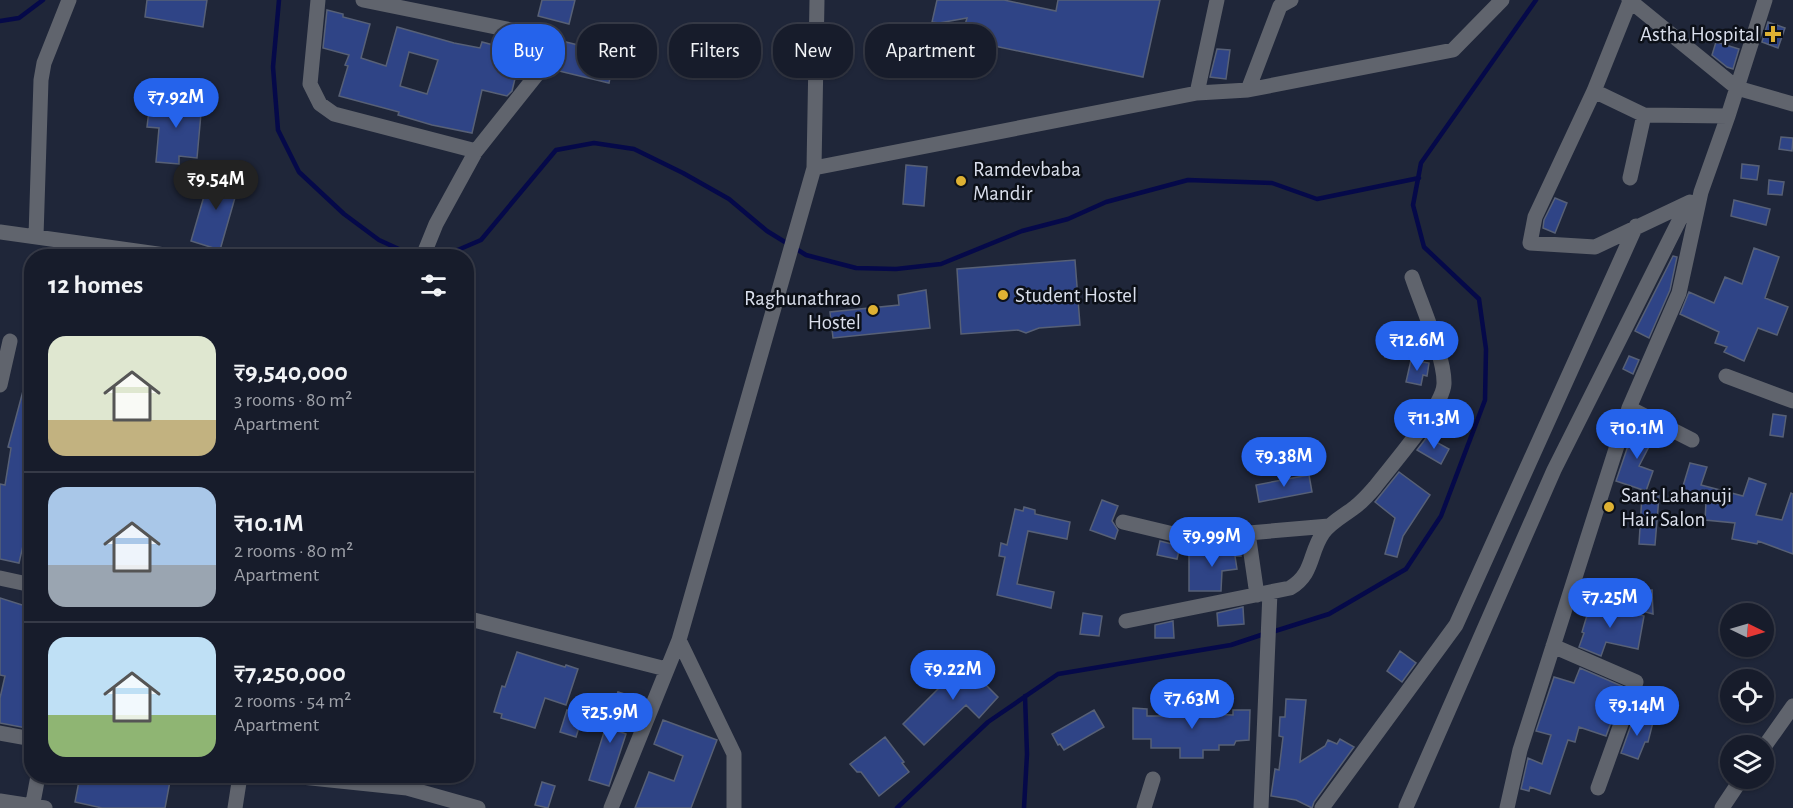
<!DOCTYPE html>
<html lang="en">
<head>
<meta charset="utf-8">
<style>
  body { margin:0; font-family:"Alegreya Sans",sans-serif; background:#242937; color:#f1f3f6; height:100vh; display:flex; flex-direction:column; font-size:22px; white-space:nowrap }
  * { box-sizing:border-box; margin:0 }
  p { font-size:20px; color:#9ea1a9 }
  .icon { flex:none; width:33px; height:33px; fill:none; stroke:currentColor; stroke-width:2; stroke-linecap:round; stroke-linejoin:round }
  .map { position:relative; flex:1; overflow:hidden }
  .drawer { position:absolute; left:24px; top:249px; width:450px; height:534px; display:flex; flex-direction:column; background:#171c2b; border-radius:24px; box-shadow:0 2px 4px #0004,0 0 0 2px #363a47 }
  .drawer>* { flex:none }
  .hud { position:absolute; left:492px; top:24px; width:570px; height:54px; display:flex; gap:12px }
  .needle { width:39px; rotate:95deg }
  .controls { position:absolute; left:1720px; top:603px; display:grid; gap:12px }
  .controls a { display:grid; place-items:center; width:54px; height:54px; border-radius:50%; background:#171c2b; box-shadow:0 2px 4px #0004,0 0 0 2px #363a47; font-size:30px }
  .price { position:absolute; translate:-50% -51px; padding:0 14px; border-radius:21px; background:#2563eb; color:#fff; font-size:20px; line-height:39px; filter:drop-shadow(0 2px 3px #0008) }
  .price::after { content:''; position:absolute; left:50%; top:36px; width:18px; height:14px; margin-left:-9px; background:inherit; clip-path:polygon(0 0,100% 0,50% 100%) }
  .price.active { background:#222; color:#fff }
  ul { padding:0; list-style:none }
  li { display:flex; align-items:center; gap:18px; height:150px; padding:0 24px }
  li+li { border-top:2px solid #363a47 }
  li span { display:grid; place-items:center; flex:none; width:168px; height:120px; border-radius:18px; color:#555 }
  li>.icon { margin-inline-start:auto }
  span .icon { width:72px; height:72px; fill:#fffc; stroke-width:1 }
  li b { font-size:26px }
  h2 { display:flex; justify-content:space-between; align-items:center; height:72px; padding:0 24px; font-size:26px }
  .chip { padding:0 21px; border-radius:24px; background:#171c2b; box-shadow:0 2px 4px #0004,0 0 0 2px #363a47; font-size:21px; line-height:54px }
  .chip.active { background:#2563eb; color:#fff }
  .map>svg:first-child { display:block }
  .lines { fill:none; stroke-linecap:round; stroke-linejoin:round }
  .stream { stroke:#050949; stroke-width:4.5 }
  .building { fill:#2f4486; stroke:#576076; stroke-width:1.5; fill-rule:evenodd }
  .minor { stroke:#60646d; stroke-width:15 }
  .poi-dot { fill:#deb133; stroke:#0c1018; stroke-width:2 }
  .labels { text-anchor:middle; stroke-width:5; stroke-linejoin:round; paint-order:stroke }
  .poi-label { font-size:21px; fill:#dadfec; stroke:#0c1018; text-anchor:start }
</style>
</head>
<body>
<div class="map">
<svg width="1793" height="808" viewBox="0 0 1793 808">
  <rect width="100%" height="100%" fill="#1f2639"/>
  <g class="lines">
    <path class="stream" d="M279,0l-6,67 5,63 21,42 45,42 35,26 33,15h34l35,-15 75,-90 38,-7 40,6 49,24 46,26 38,32 39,24 50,13 40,1 45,-5 81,-33 46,-12 38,-17 82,-22 84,3 45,16 102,-21
      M0,21l19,-3 24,-18
      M1272,632l57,-18 77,-45 35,-53 44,-116 1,-51 -7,-50 -55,-52 -11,-42 8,-42 115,-163
      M897,808l91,-86 70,-48 173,-29 33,-11
      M1024,808l3,-54 -2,-58"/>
  </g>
  <path class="building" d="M147,0h60l-4,27 -58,-10z
    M542,0h33l-6,24 -31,-8z
    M937,0h67l52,11 2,-11h102l-17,77 -182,-38 6,-21 -28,5 -7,-1z
    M327,10l16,4v3l27,7 -9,34 25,8 11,-39 57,16 26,5 2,-6 19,5 -2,6 21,5 -8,33 -5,5 -25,-6 -10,43 -40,-8 -34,-10 1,-3 -60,-16 9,-30 -3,-1 4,-10 -26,-7zM409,52l29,8 -11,34 -27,-8z
    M1768,22l17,6 -7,20 -16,-6z
    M566,42l49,12 -6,29 -50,-12z
    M1716,42l23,7 -6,20 -6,-2 -15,-12z
    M1217,49l13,1 -4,29 -16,-2z
    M156,98l46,4 -5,56 -18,-2v8l-23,-2 3,-34 -12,-1 2,-17 6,1z
    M1781,137l12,1 -1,13 -13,-2z
    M1742,164l17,2 -2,14 -16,-2z
    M906,165l21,2 -3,39 -21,-2z
    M211,172l29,8 -20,70 -29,-9z
    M1769,180l15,2 -2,13 -14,-1z
    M1555,198l12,5 -12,30 -12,-5 1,-8z
    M1734,200l36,9 -4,16 -35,-9z
    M1754,248l25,9 -14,41 23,9 -11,28 -19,-7 -14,33 -20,-9 3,-5 -12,-4 4,-11 -39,-18 9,-22 25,11 11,-26 17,7z
    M1673,256l4,1 -7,33 -21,48 -14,-7z
    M1075,260l5,65 -41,3 -13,5 -8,-3 -57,4 -4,-65z
    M926,290l4,38 -97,10 -3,-26 69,-7 -1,-10z
    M1386,344l14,1 -1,13 -14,-1z
    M1629,356l10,4 -6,14 -10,-5z
    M1411,360l18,3 -2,13 -4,-1 -2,10 -15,-3z
    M27,376h5v100l-3,13 3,1 -6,24 6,1v23l-7,-1 -6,26 -19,-4v-75l5,1 6,-37 -3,-1z
    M1773,414l13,2 -3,21 -13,-2z
    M1638,424l18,9 -17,33 14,5 -7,20 -30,-10 14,-41z
    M1427,437l22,12 -8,15 -24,-14z
    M1690,463l17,4 -6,18 42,11 6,-18 17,6 -10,31 26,5 9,-27 2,1v60l-35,-13 -1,3 -25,-5 3,-16 -30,-3 1,-18 -26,-6z
    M1399,472l31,23 -27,41 -6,21 -12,-3 10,-36 -20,-16z
    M1309,475l3,17 -53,10 -3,-17z
    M1642,495l17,1 -4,49 -16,-1z
    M1102,500l16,6 -6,15 6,9 -3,9 -25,-9z
    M1024,507l11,3v4l35,8 -3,17 -39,-8 -11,53 37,8 -3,16 -54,-13 8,-38 -6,-1 2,-13 6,2 8,-36 8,2z
    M1160,541l20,5 -3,13 -20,-4z
    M1240,543l1,13h-6l2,13 -15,2 -1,20h-32v-36l34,-1 -1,-9z
    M1652,590l1,24 -15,-4 -1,-19z
    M0,598l32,10v115h-4l-2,5 -26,-5v-25l5,-22 -5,-1z
    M1591,602l53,14 -6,33 -32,-7 -5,14 -22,-9 5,-14 -2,-1z
    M1243,607l1,17 -26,2 -1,-13z
    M1083,613l19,3 -3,20 -19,-2z
    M1173,621l1,17h-19v-13z
    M1400,651l16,12 -14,19 -15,-11z
    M517,652l48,15 1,-2 12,4 -12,36 -21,-7 -10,30 -34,-10 1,-4 -8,-2 8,-26 3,1z
    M971,656l21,21 -7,7 13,13 -19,21 -13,-13 -42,40 -21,-21z
    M1580,668l44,19 -18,49 -27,-9 -4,15 -7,-2 -18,54 -20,-7 -1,4 -8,-2 7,-31 14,6 9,-29 -15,-4 18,-54 20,6z
    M618,692l10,3 -10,36 8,3 -17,52 -20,-6 17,-54 -1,-1 3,-11h2z
    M1286,699l20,1 -6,62 25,-16 3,-6 9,4 3,-5 14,8 -40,55 -2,6 -16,-8 -25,-4 4,-27 4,1 4,-33 -4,-1 1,-19h5z
    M1178,705h25v9l30,1v-5h17l-1,30 -13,1 -2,4h-15v5h-16v8h-23v-10h-29v-9h-18v-31l14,1v7h31z
    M567,710l16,5 -7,22 -16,-5z
    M1094,710l10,17 -40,23 -4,-6 -2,1 -6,-11z
    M1634,717l19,5 -5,20h-3l-7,17 -17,-6z
    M663,720l54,20 -26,68h-56l14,-36 25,9 9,-25 -29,-12z
    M885,737l19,25 -2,1 7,9 -30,24 -18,-24h-4l-7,-8z
    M80,776h91l-6,32h-63l-27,-6z
    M542,782l13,4 -7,22 -13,-3z"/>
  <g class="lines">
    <path class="minor" d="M318,0l-8,84 10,20 14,10 142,37
      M363,0l173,35c7,12 8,20 6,33l-66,83 -40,73 -13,32
      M1629,0l108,88 56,16
      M1630,1l-36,90 -59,126 -5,26 65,4 95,-45
      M1248,90l32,-84 11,-6
      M1594,91l50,24 84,1
      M1197,93l20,-93
      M814,168l383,-75 51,-3 205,-40 49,-50
      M1630,178l14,-63
      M0,232l172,24
      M36,236l5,-156 3,-17 25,-63
      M1726,376l67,25
      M0,385l10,-44
      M1629,408l63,32
      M1123,522l67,16 139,-12
      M1248,533l9,62
      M0,578l32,7
      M466,618l200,51
      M1126,621l164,-33c24,-14 19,-35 33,-55 8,-11 22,-18 32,-26 8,-6 14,-13 20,-20 16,-21 68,-80 69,-103 1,-26 -23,-80 -32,-107
      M1553,646l83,36 -38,106
      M0,733l32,6
      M1764,747l29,-41
      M292,776l115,12 71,20
      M0,801l45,7
      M1406,807l148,-337 134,-267
      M32,808l6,-32
      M235,808l5,-32
      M611,808l68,-168
      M734,808v-54l-55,-114 135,-472 3,-168
      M1144,808l9,-29
      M1261,808l9,-216
      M1322,808l134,-183 180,-399
      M1507,808l13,-58 109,-342 50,-115 22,-101 27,-76 37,-116
      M1722,808l20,-30"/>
  </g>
  <g class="poi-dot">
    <path d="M1770 25h6v6h6v6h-6v6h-6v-6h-6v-6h6z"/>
    <circle cx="961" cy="181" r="6"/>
    <circle cx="1003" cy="295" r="6"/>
    <circle cx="873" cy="310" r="6"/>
    <circle cx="1609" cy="507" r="6"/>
  </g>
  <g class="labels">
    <g class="poi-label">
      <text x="1760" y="41" text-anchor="end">Astha Hospital</text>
      <text x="973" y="176">Ramdevbaba<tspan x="973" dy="24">Mandir</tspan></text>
      <text x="1015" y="302">Student Hostel</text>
      <text x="861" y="305" text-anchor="end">Raghunathrao<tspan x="861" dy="24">Hostel</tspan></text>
      <text x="1621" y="502">Sant Lahanuji<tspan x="1621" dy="24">Hair Salon</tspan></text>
    </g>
  </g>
</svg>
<div class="controls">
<a><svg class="needle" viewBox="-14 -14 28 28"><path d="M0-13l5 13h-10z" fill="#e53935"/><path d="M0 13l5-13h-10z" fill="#9ea1a9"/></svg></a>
<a><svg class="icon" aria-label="locate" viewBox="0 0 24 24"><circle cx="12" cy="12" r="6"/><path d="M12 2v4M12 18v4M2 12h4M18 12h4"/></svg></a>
<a><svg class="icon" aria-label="layers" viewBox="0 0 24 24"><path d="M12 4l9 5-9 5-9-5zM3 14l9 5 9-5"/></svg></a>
</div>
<b class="price" style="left:176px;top:129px">₹7.92M</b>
<b class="price active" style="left:216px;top:211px">₹9.54M</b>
<b class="price" style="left:1417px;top:372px">₹12.6M</b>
<b class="price" style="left:1434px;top:450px">₹11.3M</b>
<b class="price" style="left:1637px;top:460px">₹10.1M</b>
<b class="price" style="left:1284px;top:488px">₹9.38M</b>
<b class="price" style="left:1212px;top:568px">₹9.99M</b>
<b class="price" style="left:1610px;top:629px">₹7.25M</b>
<b class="price" style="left:953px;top:701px">₹9.22M</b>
<b class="price" style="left:1192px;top:730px">₹7.63M</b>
<b class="price" style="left:1637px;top:737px">₹9.14M</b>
<b class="price" style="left:610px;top:744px">₹25.9M</b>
<div class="hud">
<a class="chip active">Buy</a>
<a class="chip">Rent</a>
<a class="chip">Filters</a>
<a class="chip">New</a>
<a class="chip">Apartment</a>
</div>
<section class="drawer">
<h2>12 homes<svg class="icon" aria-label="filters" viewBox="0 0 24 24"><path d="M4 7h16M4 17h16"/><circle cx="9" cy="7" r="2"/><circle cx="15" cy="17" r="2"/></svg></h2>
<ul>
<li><span style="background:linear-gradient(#dfe7d0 70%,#c2b280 0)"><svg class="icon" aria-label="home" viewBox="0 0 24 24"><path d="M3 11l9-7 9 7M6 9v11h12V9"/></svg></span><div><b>₹9,540,000</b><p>3 rooms · 80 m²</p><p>Apartment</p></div></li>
<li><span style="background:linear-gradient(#a9c7e8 65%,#9aa5b1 0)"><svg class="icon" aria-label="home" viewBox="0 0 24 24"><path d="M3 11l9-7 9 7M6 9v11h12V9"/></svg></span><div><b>₹10.1M</b><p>2 rooms · 80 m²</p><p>Apartment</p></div></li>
<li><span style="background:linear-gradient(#bfe0f5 65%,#8fb573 0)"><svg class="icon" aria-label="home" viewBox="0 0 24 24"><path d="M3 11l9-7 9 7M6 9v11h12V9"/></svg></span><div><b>₹7,250,000</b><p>2 rooms · 54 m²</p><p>Apartment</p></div></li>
</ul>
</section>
</div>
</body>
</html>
